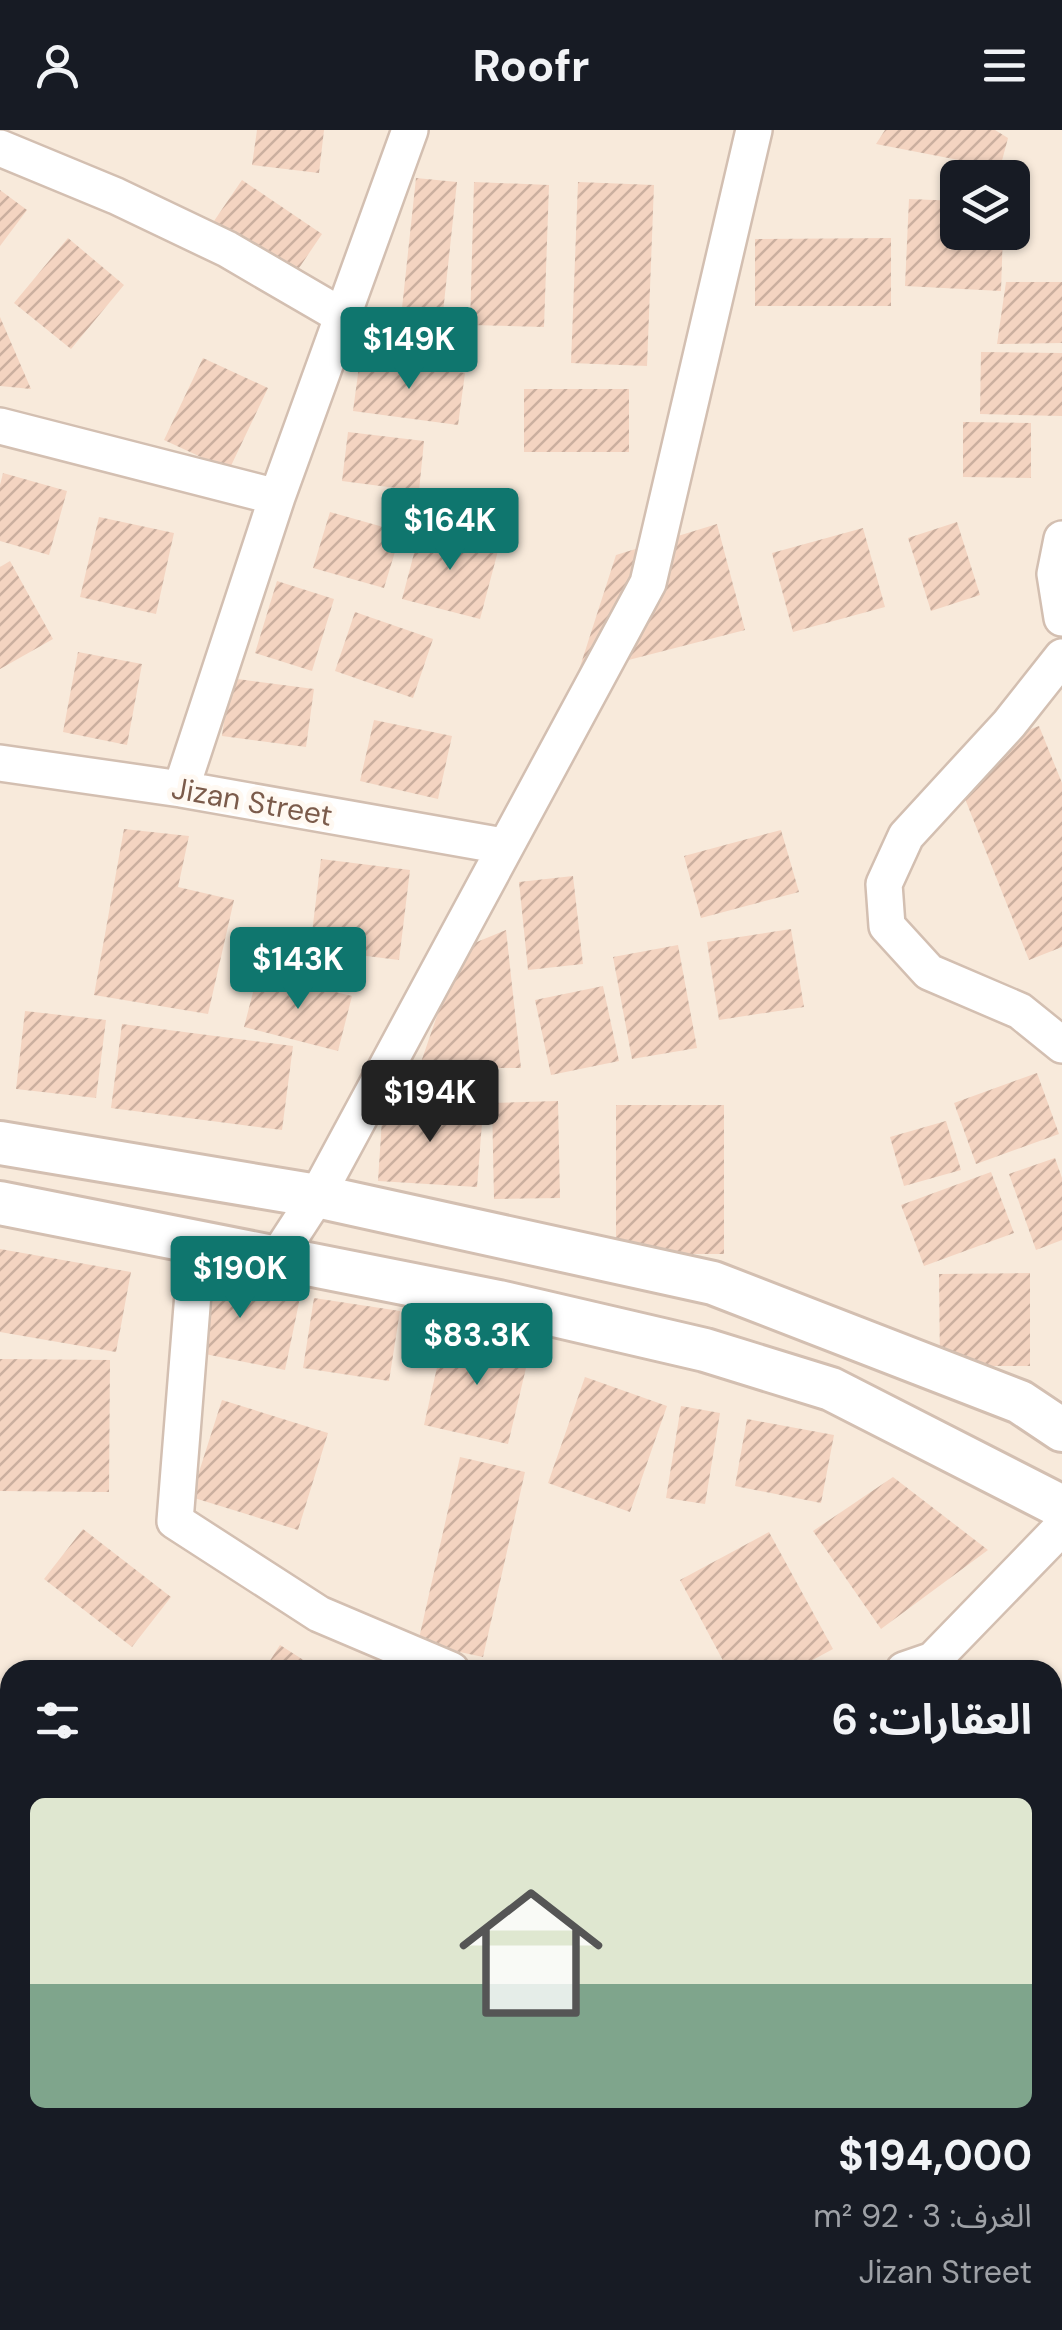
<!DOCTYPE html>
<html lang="ar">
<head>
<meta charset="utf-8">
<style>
  body { margin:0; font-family:"DM Sans","Noto Sans Arabic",sans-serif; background:#20242c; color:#f1f3f6; direction:rtl; height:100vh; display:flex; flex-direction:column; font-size:38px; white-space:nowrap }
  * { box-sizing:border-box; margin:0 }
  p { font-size:32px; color:#9ea1a6 }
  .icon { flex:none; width:55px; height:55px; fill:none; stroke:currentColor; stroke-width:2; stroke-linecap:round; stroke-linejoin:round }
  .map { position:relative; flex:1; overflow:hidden; direction:ltr }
  .sheet { position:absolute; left:0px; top:1530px; width:1062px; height:670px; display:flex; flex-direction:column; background:#171b24; border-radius:30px 30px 0 0; box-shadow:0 2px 8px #0004; direction:rtl }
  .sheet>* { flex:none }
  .buttons { position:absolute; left:940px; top:30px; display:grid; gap:20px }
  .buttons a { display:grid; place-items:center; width:90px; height:90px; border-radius:15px; background:#171b24; box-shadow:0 2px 8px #0004; font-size:50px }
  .price { position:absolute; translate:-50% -85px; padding:0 22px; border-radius:10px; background:#0f766e; color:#fff; font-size:32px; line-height:65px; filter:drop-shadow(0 2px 5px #0008) }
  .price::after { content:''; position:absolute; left:50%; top:60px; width:30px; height:22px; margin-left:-15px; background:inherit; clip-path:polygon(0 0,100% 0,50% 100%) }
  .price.current { background:#222; color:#fff }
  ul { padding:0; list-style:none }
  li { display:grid; align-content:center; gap:20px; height:530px; padding:0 30px }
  li span { display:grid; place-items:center; height:310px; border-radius:15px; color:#555 }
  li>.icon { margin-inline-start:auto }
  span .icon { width:180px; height:180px; fill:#fffc; stroke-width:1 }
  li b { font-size:42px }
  h2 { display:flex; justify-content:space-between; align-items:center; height:120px; padding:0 30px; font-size:42px }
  header { display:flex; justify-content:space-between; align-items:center; height:130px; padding:0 30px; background:#171b24; font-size:45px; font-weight:700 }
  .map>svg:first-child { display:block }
  .residential { fill:#f8eadb; fill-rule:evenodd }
  .building { fill:url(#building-hatch) }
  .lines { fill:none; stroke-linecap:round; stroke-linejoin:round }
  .minor-casing { stroke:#d3bfb1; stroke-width:40 }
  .tertiary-casing { stroke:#d3bfb1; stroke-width:48 }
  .minor { stroke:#fff; stroke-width:35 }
  .tertiary { stroke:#fff; stroke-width:42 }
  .labels { text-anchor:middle; stroke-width:10; stroke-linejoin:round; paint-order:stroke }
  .street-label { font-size:30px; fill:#7b5b4b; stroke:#fff9f2 }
</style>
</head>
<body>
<header><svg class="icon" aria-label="menu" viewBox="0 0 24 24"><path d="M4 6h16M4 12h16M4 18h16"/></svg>Roofr<svg class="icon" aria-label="person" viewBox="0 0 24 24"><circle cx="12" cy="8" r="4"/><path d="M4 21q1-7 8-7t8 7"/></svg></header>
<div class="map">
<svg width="1062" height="2200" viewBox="0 0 1062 2200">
  <defs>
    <pattern id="building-hatch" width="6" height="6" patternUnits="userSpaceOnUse" patternTransform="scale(2.5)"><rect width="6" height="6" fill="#f4d4c1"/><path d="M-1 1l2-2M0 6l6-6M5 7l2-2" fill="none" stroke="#cbaf9f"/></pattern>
  </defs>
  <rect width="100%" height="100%" fill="#fdf6eb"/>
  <path class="residential" d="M0,0h1062v2200h-1062zM958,48h54v54h-54zM10,1540h1042v650h-1042z"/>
  <path class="building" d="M257,0h67l-5,43 -67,-8z
    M885,0h110l13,8 -8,30 -124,-24z
    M416,48l41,4 -16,149 -41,-4z
    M242,50l80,54 -27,40 -81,-53z
    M474,52l75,3 -5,142 -74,-2z
    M578,52l76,3 -7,181 -76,-3z
    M0,60l27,20 -27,36z
    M909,69l49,2v31h45l-2,59 -96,-5z
    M68,108l56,47 -53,64 -57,-46z
    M891,108v68h-136v-67z
    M1006,152h56v61l-65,1z
    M0,187l31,72 -31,-3z
    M981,222l81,1v63l-82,-2z
    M203,228l65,30 -39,82 -65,-30z
    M360,229l105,14 -7,52 -105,-14z
    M524,259h105v63h-105z
    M963,292l68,1v55l-68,-1z
    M348,302l76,9 -5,50 -77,-10z
    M3,343l64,18 -18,64 -49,-14v-56z
    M330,382l71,20 -17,56 -71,-20z
    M99,387l75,16 -18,81 -76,-17z
    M957,392l23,73 -49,16 -23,-73z
    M717,394l28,106 -167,43 38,-118z
    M421,397l78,20 -19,72 -78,-20z
    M863,398l22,79 -92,25 -21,-79z
    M10,431l43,78 -53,30v-102z
    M277,451l57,18 -22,72 -57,-18z
    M355,482l78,27 -20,59 -78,-27z
    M78,522l64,12 -15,81 -64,-13z
    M230,548l84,11 -8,58 -84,-11z
    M374,590l78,16 -14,63 -78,-18z
    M1039,596l23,57v164l-33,13 -79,-199z
    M124,699l65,7 -11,51 56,13 -26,114 -114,-19z
    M781,700l18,62 -98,26 -17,-62z
    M321,729l89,11 -11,90 -89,-11z
    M573,746l10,88 -55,6 -9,-88z
    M791,799l13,78 -85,13 -12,-78z
    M506,800l15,138h-102l41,-119z
    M678,815l19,103 -65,11 -19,-102z
    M258,843l94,23 -14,55 -94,-24z
    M603,856l16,75 -68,14 -16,-75z
    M25,881l81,9 -10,78 -80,-9z
    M122,894l171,22 -11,84 -171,-22z
    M1037,943l22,61 -83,30 -22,-61z
    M558,971l2,97 -66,1 -2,-96z
    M383,974l100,6 -6,77 -99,-6z
    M616,975h108v149h-108z
    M946,991l15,49 -57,16 -14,-49z
    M1055,1028l7,20v62l-26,10 -27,-76z
    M991,1042l23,61 -90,33 -23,-61z
    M0,1119l131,23 -15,80 -116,-20z
    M195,1142l106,21 -16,77 -105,-21z
    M1030,1143v93h-90l-1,-92z
    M314,1168l86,13 -11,70 -86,-13z
    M445,1202l85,19 -22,93 -84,-19z
    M0,1229l110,1 -1,132 -109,-1z
    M585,1247l82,29 -37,106 -82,-29z
    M222,1270l106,33 -30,97 -107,-33z
    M681,1276l39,7 -15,91 -39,-6z
    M747,1289l87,16 -13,68 -86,-17z
    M460,1327l65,15 -42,185 -65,-14z
    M893,1347l95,73 -107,79 -68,-98z
    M83,1399l88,68 -39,50 -88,-68z
    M769,1402l64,117 -39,21h-66l-48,-90z
    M280,1515l39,25h-55z
    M0,1577l10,8v27l-10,13z
    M10,1691v45l-10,4v-45z
    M1052,1722l10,22v26l-10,4z
    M0,1907l10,14v53l-10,6z
    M0,1995l10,4v59l-10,-4z"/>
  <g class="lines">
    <defs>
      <path id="minor" d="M0,18l116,48 111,53 115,67
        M0,296l277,71
        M1062,409l-7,35 7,44
        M1062,527l-53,67 -103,112 -22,48 3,42 42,46 91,39 42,34
        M0,633l181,26 322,57
        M181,659l96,-292 133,-367
        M197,1113l-22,278 144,93 132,56
        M276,1129l41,-63 331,-613 106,-453
        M904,1540l29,-10 129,-133
        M1052,1819l10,-5
        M0,2090l10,4
        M294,2190l31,10
        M589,2200l11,-10"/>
      <path id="tertiary" d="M0,1013l317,53 396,87 307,119 42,28
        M0,1073l499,99 206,48 126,39 231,118"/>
    </defs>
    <use href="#minor" class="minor-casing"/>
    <use href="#tertiary" class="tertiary-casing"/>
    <use href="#minor" class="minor"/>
    <use href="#tertiary" class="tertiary"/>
  </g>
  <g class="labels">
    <g class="street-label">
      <text transform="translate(252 672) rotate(10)" y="10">Jizan Street</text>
    </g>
  </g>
</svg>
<div class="buttons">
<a><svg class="icon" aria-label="layers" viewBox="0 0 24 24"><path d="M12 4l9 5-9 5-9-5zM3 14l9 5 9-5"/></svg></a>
</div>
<b class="price" style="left:409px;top:262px">$149K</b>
<b class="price" style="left:450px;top:443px">$164K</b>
<b class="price" style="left:298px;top:882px">$143K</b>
<b class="price current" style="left:430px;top:1015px">$194K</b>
<b class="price" style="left:240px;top:1191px">$190K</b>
<b class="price" style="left:477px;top:1258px">$83.3K</b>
<section class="sheet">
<h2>العقارات: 6<svg class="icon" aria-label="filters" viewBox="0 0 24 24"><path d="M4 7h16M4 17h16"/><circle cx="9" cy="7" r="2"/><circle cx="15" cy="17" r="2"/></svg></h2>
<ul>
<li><span style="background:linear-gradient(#dfe7d0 60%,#7fa58c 0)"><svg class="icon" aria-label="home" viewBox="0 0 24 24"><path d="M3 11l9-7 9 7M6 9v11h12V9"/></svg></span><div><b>$194,000</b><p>الغرف: 3 · 92 m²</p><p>Jizan Street</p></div></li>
</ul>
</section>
</div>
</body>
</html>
